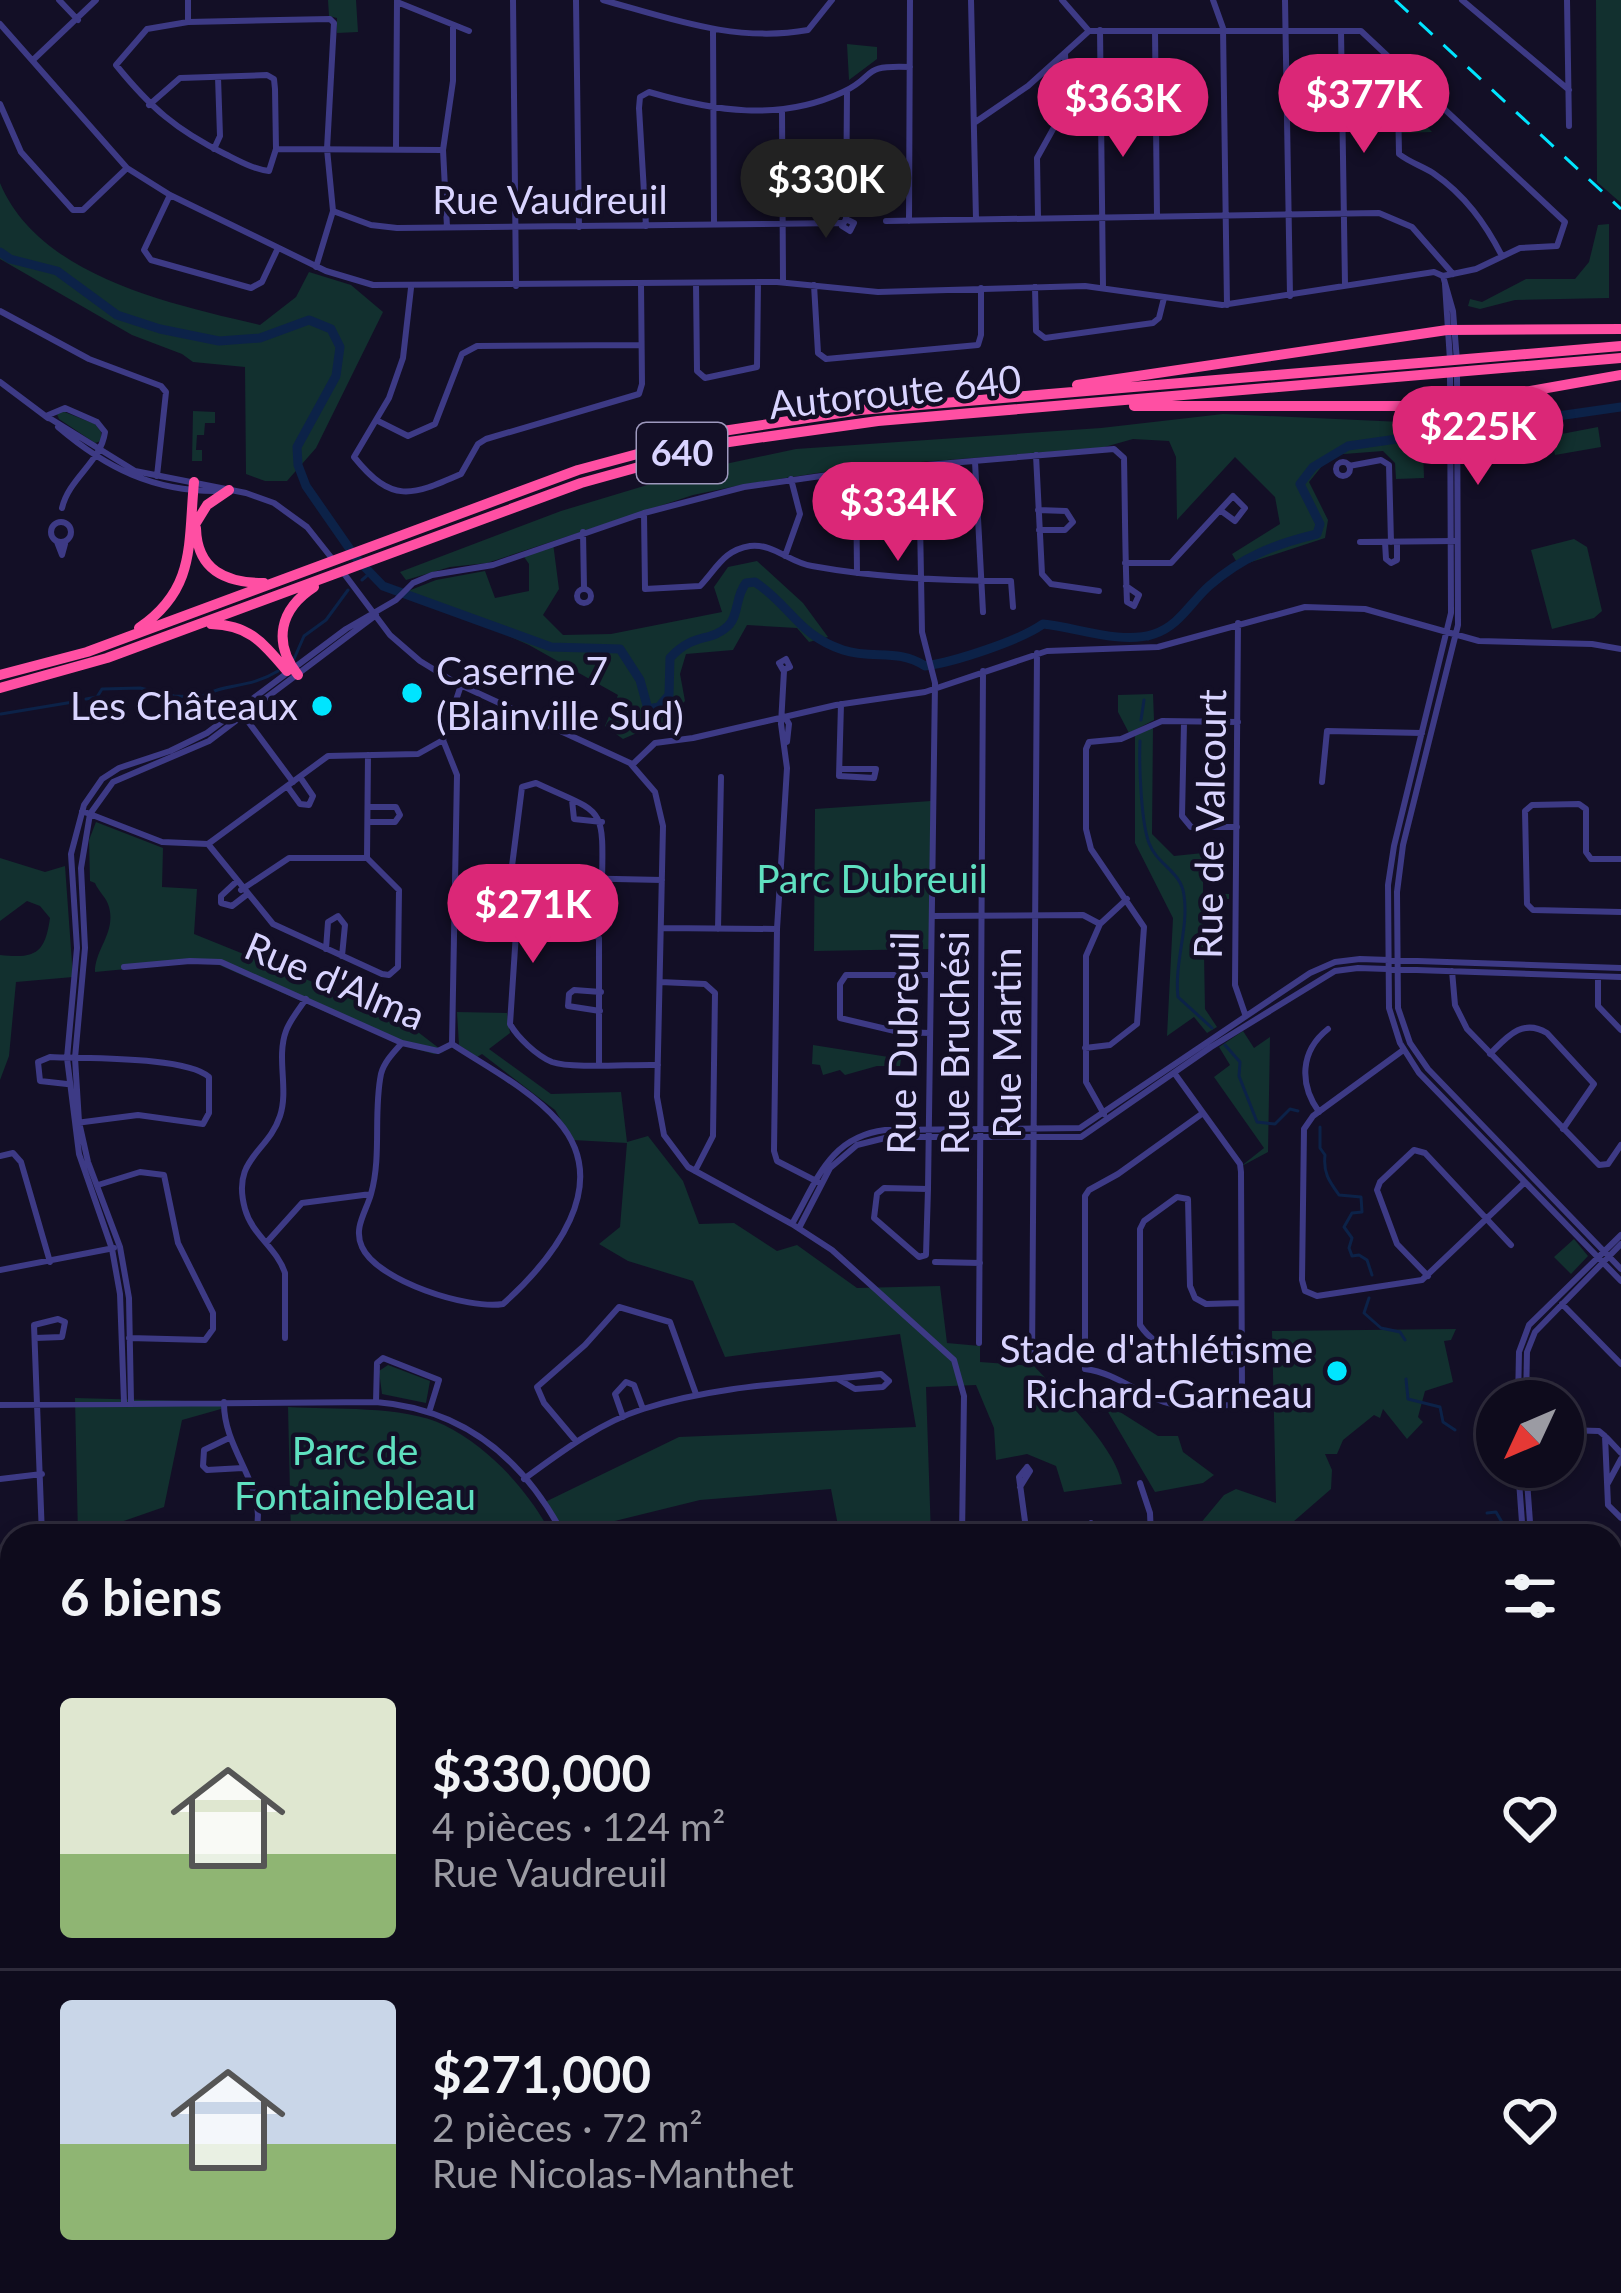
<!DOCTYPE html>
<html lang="fr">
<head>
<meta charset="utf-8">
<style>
  body { margin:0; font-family:Lato,sans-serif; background:#171425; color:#f1f3f6; height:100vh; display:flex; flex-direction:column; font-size:45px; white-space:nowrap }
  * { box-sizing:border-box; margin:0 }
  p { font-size:39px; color:#9b9ba3 }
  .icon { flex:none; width:66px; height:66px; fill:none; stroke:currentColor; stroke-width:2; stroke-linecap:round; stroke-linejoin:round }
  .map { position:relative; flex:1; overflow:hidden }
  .panel { position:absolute; left:0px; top:1524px; width:1623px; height:771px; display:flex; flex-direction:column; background:#0e0b1c; border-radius:36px 36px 0 0; box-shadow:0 6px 18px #0003,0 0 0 3px #2e2b3b }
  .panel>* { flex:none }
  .needle { width:78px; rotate:226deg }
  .tools { position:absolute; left:1476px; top:1380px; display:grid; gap:24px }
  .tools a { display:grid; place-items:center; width:108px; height:108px; border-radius:50%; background:#0e0b1c; box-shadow:0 6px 18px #0003,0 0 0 3px #2e2b3b; font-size:60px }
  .price { position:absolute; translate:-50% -102px; padding:0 27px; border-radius:42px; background:#db2777; color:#fff; font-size:39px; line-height:78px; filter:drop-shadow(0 3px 6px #0008) }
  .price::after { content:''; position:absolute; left:50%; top:72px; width:36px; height:27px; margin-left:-18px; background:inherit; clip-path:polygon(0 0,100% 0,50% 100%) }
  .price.on { background:#222; color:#fff }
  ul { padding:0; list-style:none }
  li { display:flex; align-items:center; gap:36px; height:300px; padding:0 60px }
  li+li { border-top:3px solid #2e2b3b }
  li span { display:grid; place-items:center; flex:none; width:336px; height:240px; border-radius:12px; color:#555 }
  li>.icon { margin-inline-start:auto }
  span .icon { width:144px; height:144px; fill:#fffc; stroke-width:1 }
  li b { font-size:51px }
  h2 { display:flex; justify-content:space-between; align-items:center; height:144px; padding:0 60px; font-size:51px }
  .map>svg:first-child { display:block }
  .green { fill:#12302f }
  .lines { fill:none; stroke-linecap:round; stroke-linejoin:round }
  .stream { stroke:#0c2248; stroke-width:3 }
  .river { stroke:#0c2248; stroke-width:9 }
  .minor { stroke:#3d3a85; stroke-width:6 }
  .highway { stroke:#ff4fa3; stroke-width:10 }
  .rail { stroke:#00e5ff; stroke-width:3; stroke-dasharray:18 15; stroke-linecap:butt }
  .poi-dot { fill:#00e5ff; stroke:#130f26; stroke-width:4.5 }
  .labels { text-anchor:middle; stroke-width:9; stroke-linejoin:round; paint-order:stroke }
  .shield { fill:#130f26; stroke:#9e99be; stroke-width:3 }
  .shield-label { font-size:36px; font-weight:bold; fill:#d9d4ff }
  .street-label { font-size:39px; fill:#d9d4ff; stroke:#130f26 }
  .poi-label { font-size:39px; fill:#d9d4ff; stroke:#130f26; text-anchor:end }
  .park-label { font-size:39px; fill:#5fe0c0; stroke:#130f26 }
</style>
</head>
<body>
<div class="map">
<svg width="1621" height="2293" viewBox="0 0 1621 2293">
  <rect width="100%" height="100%" fill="#130f26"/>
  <path class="green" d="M328,0h28l2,32 -21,1v-15l-8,-2z
    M1596,0h25v203l-24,-21z
    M847,44l30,3v12l-28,21z
    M1401,98l31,34 -32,1z
    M0,183c39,94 172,121 260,142l36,-28 13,-25 42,13 32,27 -67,136 -29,33h-22l-19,-7 -1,-107 -52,-5 -11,-8 -50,-19 -132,-76z
    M1609,224v74l-94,2 -35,9 -12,-3 2,-7 12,3 44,-23h49l14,-17 9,-37z
    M62,411l33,13 6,8v9l-6,2 -36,-24 -2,-5z
    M193,411l22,1v11h-10l-1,12h-7l-1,15h6v11h-10z
    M1223,414l223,10 1,19 -24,4 1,31 -28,1 -1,-16 -12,-12 -52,4 -22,27 19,38 -3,18 -86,28 -7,-12 48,-30 -5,-27 -40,-40 -58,63 -1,-63 -7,-16 -36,-2 -32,9 -245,19 -115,18 -48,10 -206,68 -37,4 -44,13 -6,-8 161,-61 136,-41 99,-21 305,-21z
    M1598,427l3,20 -46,8 -4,-19z
    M1574,539l13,8 15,64 -8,7 -42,11 -21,-79z
    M553,543l6,46 -16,26 20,20 48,-1 111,-22 -8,-25 14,-20 29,-6 46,42 25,34 -19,5 -12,-14 -50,-3 -14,25 -47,4 -6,20 5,27 -28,28h-11l-23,10 -18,-13 13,-31 -89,-50 -121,-54 28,-11 49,-9 10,27 34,-7v-27l-7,-10z
    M1153,694l1,26 -25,13 -11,-21v-17z
    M1153,726l-1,108 22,22 29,-3v40l26,1v5l-26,1 2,109 12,18 -10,6 -13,-16 -27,19 6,-118 -38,-75v-108z
    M931,801l-2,148 -115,2 1,-142z
    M96,822l67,26 -1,39 35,2 -3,45 203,82 47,36 -10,2 -33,-9 -191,-84 -115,11c0,-23 21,-39 14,-65 -2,-9 -11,-16 -14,-24l-5,-2 -1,-41z
    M0,858l45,14 20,-6 8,111 -57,5 -7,74 -9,24v-125c36,4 45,-2 50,-37l-10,-12 -13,-5 -27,20z
    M457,1012l50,1 3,20 -21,16 62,45 70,-2 6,50 21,-6 35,45 16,43 35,-1 43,28 20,-6 60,43 83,-2 7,57 33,3v16l54,4c26,28 82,81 88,118l-58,8 -8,-26 -29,-12 -31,6 -2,-32 -18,-43 -50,2 5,149h-91l-9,-47 -131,11 -138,34 -19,-31 136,-66 237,-10 -16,-93 -175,23 -32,-76 -65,-20 -29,-17 21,-17 7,-84 -54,-3 -18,-30 -73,-56 -5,3 -18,-12z
    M1243,1031l11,17 16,-11 -2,115 -28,15 24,-19 -50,-71 16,-12 -11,-18z
    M813,1045l88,14 -1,7h-23l-32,9 -5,-5 -17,5 -3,-10 -8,-1z
    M1574,1239l14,17 -17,18 -17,-17z
    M1456,1329l-5,11 -7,1 9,41 -28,9 -7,26 5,5 -16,17 -24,-30 -3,9 -6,-3 -31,25 -6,14h-12l7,16 -1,19 -38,33 12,14h-115l34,-41 12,-6 40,14 -4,-172z
    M388,1365l42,16 -4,22 -44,-9 -3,-23z
    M75,1398l149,4 -3,7 -39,11 -18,87 -46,16v13h-40z
    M1101,1400l57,36h20l5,16 31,23 -11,8 -48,9z
    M288,1407c44,3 115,-2 156,18 43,21 81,62 104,103l-22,8h-235z
    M12,1672v505l-12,-11v-484z
    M1616,1751h5v169l-10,-8v-154z
    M1614,1927l7,5 -5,28 5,10v23h-10z"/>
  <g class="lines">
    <path class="stream" d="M362,580l8,-7
      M1148,639v-4
      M294,659l10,-23 22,-16 22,-30
      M86,699l11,-2 5,-8 38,-1 34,8 26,1c25,-14 49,-8 78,-26
      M1,714l78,-13
      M1141,720l3,-20
      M1140,741c-1,24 1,81 9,102 8,22 32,28 35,52 5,33 -10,68 -6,102l34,31
      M1225,1045l15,17 -1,14 18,46 18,2 15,-15 8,2
      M1320,1127v21l5,7c-2,18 4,26 14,40l22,2 1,15 -10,1 -8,14 8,11 -3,10 3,8 7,-1 8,5 5,15
      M1369,1298l-5,15 17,15 19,4 5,8
      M1406,1379l2,20 32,8 3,15 12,8
      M1487,1513l9,-1 14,24"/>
    <path class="river" d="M0,252l10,7 47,12 60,44 43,14 59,12 41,-3 49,-18 22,9 9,18 -4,29 -39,71 1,18 8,21 50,72 27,28 168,61 69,2 20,31 8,29 11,-2 10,-12 1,-37c23,-26 40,-15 58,-32 11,-10 7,-30 18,-43l9,-1c36,24 43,53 88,68 31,10 54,-2 82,16 29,-4 94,-25 118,-42 33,3 78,21 111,10 25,-8 37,-32 55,-48 33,-29 66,-42 108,-52l3,-10 -20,-40 13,-17 35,-21 273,-39"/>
    <path class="minor" d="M59,0l19,20
      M188,0v22l142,-3 4,4 -7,126 6,62 -17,56
      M513,0l3,286
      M576,0l3,227
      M603,0c69,19 133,43 205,30l24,-30
      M971,0l5,219
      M1062,0l27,31
      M1213,0l10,28 4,277
      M1285,0l5,296
      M1462,0l107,90
      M1567,0l2,126
      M397,2l72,29
      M0,24l127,144 43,27 156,76 47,14 404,-3 101,10 207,-6 137,19 212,-33 9,4 10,35 4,50
      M713,30l1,194
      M1100,30l3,257
      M1155,31l2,185
      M1341,31l4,254
      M33,60l63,-60
      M1413,78l-15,22 1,54c10,8 23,12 34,19 32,22 52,50 69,83
      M0,104l21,48 52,58h10l44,-42
      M149,105l31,-27 87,-3 7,4 1,10 1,60 -7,22c-16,-2 -30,-10 -44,-17 -49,-24 -75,-47 -109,-89l31,-36 41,-7
      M782,110l1,171
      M974,123l54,-37 61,-55h272l204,191 -8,24 -37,2 -44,21 -33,7
      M214,149l6,-13 -2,-59
      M276,149l167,1
      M396,149l1,-149
      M170,195l-26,55 7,10 100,28 11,-6 16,-34
      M333,211l38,14 26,3 445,-5
      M1038,217l-1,-59 30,-54 -2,-51
      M846,219l1,-128
      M846,219l8,4 -4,8 -8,-5z
      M886,221l493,-8 33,14 41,47
      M909,221l1,-221
      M646,226l-7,-118 1,-11 9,-5c65,19 130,30 194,0 36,-17 15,-27 67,-25
      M447,227l-4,-77 10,-69v-54
      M696,283l1,88 8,7 52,-11 1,-85
      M1445,284l5,76
      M814,285l4,68 8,6 152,-14 3,-10v-47
      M1035,287l1,44 9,7 108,-15 6,-5 5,-20
      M411,288l-8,70 -14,40 -35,59c38,47 57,39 107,17l17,-30 8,-5 153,-45 3,-10 -1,-100
      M0,311l89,48 72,27 5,6 -9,84
      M1450,374l1,239 -57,233 -6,39 1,123 11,35 19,30 202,208
      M1457,374l1,251 -55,220 -6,47 1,116 12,35 18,26 193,200
      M0,382l48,36
      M46,416l89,55 111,22 28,10 33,24 27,34
      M46,416l19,-8 32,14 8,10c-4,30 -36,46 -43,76
      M378,421l30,15 27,-12 27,-70 15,-8 164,-1
      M58,427c48,41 96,65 161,64
      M1036,455l6,119 9,10 48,7
      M975,462l8,150
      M1336 469a7 7 0 1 1 14 0a7 7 0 1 1-14 0Z
      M919,466l3,166 13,51 -7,506 -2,66 -7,2 -45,-39 3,-24 7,-6 44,1
      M1349,466l32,-6 8,5 2,77
      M856,471l1,102
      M1038,510l28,1 7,11 -8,8h-26
      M644,513l1,76 55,-3c17,-18 24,-36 50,-40 23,-3 40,17 62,20 66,12 132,15 199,15l2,26
      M51 532a10 10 0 1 1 20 0a10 10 0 1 1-20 0Z
      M583,532l1,56
      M57,542l5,13 3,-11
      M1360,542l94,-1
      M1385,542l1,17 5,4 6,-3v-18
      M785,556l15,-42 -9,-35
      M1125,563h46l62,-67 12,12 -10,13 -15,-11
      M342,571l48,64 30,26 36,22 174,80 25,29 8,34 -6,271 7,38 24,32 104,57 40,26 122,110 10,36 -2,140
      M577 596a7 7 0 1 1 14 0a7 7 0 1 1-14 0Z
      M1238,623l-3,362 10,29
      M786,659l4,8 -7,3 -4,-7z
      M784,671l-3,53 6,44 -10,161 -3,222 3,10 41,21
      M241,712l52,70
      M785,717l4,7 -2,18
      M1184,723l-2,93 9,11h46
      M632,765l23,-22 38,-5 143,-33 89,-13 122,-41 111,-4 147,-40 60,2 114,32 113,3 29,5
      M841,769h35l-2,9 -35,-2 2,-72
      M1322,782l5,-51 95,2
      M287,786l13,18 9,1 4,-9 -13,-19
      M572,800l2,19 28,3
      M82,811l80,31 46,2 120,-88 90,-2 25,-14
      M368,822h27l5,-7 -4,-8h-28
      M208,844l65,80 109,50 7,1 9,-8 1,-77 -32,-32h-78l-48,32
      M367,858l1,-103
      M1621,859h-30l-5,-7v-43l-7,-5 -47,1 -7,6 2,93 6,6 88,2
      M602,879c2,-76 0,-65 -66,-96l-14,4 -10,79 4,8 7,3 139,3
      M236,882l-15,14v7l11,3 13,-10
      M932,916l151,-1 17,9
      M661,928l116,1
      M718,929l3,-152
      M326,949l2,-27 10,-6 7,9 -3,31
      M124,967l66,-6 31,1 181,81 36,8 14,-7
      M1452,971l3,34 12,24 132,136 9,-1 13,-19
      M1598,977v29l23,24
      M660,982l45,2 10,9 -2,143 -18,35
      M600,1011l-32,-5 1,-12 5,-4 27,2
      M930,1033l-31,-1 -59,-14v-34l6,-9h85
      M402,1043c-8,9 -18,19 -21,31 -8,39 1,81 -10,120 -5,18 -18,34 -9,53 15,34 107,63 141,57 49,-44 111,-119 55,-183 -28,-32 -71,-54 -106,-77
      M452,1044l5,-269 -14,-35 18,-55
      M1085,1048l25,-3 27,-21 7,-97 -53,-78 -5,-20v-80l3,-7 32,-3 41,-18 76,1
      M1402,1051l-89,65 -9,13 -2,151 3,11 12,5 105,-16 102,-97
      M1490,1054c17,-17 32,-36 57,-21l47,51 -31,45
      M599,1064v-126l-6,-4 -77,-1 -6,91c7,13 27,32 42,38 20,7 82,2 106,3
      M1175,1074l65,90 1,8 1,223 -11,10c-22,0 -47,4 -67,-3 -29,-10 -48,-29 -79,-33v-173l4,-6 29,-16 85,-61
      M67,1084l-27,-3 -2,-19 12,-5c35,2 136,-1 159,20v36l-6,11 -65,-9 -62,8
      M1319,1112c-20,-28 -19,-61 9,-83
      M1104,1114l-18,-32v-126l14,-32 27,-25
      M0,1156l13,-3 8,9 29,100
      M98,1185l42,-13 24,3 14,68 35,70v16l-8,11 -76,-2
      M792,1224c25,-43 37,-87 93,-94l195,-2 230,-155 25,-11 25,-3 261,9
      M799,1228l31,-60 27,-23 32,-8h192l130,-90 124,-76 23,-3 263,9
      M266,1243l36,-40 69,-9
      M935,1262l45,1
      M0,1270l114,-22
      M1428,1276l-31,-32 -20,-54 3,-8 34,-32 11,3 86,92
      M1241,1303l-35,1 -11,-6 -5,-12 -2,-87 -11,-2 -33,24 -4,8v96c23,35 65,29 101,29
      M1562,1304l59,60
      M35,1338l27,-1 3,-15 -7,-3 -24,6 8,211
      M285,1338v-65c-8,-25 -33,-38 -40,-64 -14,-51 23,-56 35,-93 9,-27 -4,-58 6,-85 4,-11 13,-22 20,-32
      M979,1343l4,-672
      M1032,1362l5,-709
      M1518,1401l1,-49 10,-27 92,-90
      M1526,1401l1,-49 8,-20 86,-88
      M124,1402l-4,-108 -8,-45 -33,-95 -12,-96 10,-110 -6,-94 13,-49 18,-26 17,-11 51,-17 37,-18 139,-104 50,-29 17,-17 19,-8 61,-10 151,-52 100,-26 112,-16 258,-22 10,9c1,48 1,96 3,144l7,4 5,-11 -13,-9
      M131,1402l-2,-104 -9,-51 -32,-85 -9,-40 -4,-64 10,-110 -4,-80 9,-54 23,-32 96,-41 167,-126
      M224,1402c-1,51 48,88 30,134
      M376,1402l1,-39 6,-5 56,22 -9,29
      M0,1405l376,-3c88,7 148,57 188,134
      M623,1417l-8,-23 11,-12 8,3 9,24
      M1563,1430l36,1 6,5 3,69 13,13
      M229,1438l-25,12 -1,16 4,4 36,-2
      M1607,1438l14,15
      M576,1441l-32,-38 -7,-16 48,-42 34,-38 51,15 26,72
      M1518,1467l5,69
      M1526,1467l5,69
      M0,1479l42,-5
      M524,1479c37,-27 75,-56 119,-70 76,-25 160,-26 238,-35l8,7 -6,6 -28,2 -17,-10
      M1140,1483l10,30 1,23
      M1608,1483l13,-24
      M1020,1487l10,-16 -3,-4 -8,10 8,59
      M716,1536l82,-9 6,9
      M1085,1536l6,-13 7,6 -1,7
      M1611,1627l10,10
      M0,1631l12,-11
      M1611,1639l10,10
      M1611,1704l10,1
      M1611,1918l10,7
      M1611,2020h10
      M1611,2072l10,5
      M275,2283l2,10
      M315,2283l23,4 5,6
      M559,2283l45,10
      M1121,2283l9,10
      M1435,2283l1,10
      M1495,2283l6,10
      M1581,2283h11
      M42,2293l3,-10
      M150,2293l-2,-9 15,-1
      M441,2293l8,-10
      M542,2293l5,-10
      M616,2293l2,-10
      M639,2293l3,-10
      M701,2293l2,-10
      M815,2293v-10
      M949,2293l1,-10
      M1195,2293v-10
      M1540,2293l13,-10"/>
    <path class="highway" d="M1077,385l370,-55 174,-1
      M1134,406h311l176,-31
      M196,523l11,-18 22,-15
      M196,528c1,42 30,55 68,55
      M211,624c39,1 52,19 76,47
      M139,628c57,-39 49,-83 55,-146
      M0,675l87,-23 491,-182 145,-39 137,-21 761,-64
      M298,675c-26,-33 -18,-66 16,-88
      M0,688l107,-30 474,-175 148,-41 149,-21 743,-63"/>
    <path class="rail" d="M1395,0l226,209"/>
  </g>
  <g class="poi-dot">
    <circle cx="412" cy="693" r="12"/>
    <circle cx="322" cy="706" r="12"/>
    <circle cx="1337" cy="1371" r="12"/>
  </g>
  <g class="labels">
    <rect class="shield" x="637" y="423" width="90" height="60" rx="9"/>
    <g class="shield-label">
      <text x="682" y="466">640</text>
    </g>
    <g class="street-label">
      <text x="550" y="214">Rue Vaudreuil</text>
      <text transform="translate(895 392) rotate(-6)" y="14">Autoroute 640</text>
      <text transform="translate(1210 824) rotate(-89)" y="14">Rue de Valcourt</text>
      <text transform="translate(335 981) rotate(23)" y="14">Rue d'Alma</text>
      <text transform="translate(903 1043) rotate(-89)" y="14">Rue Dubreuil</text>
      <text transform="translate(955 1043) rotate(-90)" y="14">Rue Bruchési</text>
      <text transform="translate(1007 1043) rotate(-90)" y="14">Rue Martin</text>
    </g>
    <g class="poi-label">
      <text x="436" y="685" text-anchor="start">Caserne 7<tspan x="436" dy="45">(Blainville Sud)</tspan></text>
      <text x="298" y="720">Les Châteaux</text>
      <text x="1313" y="1363">Stade d'athlétisme<tspan x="1313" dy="45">Richard-Garneau</tspan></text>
    </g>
    <g class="park-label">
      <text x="872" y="893">Parc Dubreuil</text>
      <text x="355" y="1465">Parc de<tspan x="355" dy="45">Fontainebleau</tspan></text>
    </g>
  </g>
</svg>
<div class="tools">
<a><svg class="needle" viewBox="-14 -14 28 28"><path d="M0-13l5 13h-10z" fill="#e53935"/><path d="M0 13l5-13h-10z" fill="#9b9ba3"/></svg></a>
</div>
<b class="price" style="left:1364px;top:156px">$377K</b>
<b class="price" style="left:1123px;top:160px">$363K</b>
<b class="price on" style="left:826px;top:241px">$330K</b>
<b class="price" style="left:1478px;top:488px">$225K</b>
<b class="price" style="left:898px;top:564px">$334K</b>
<b class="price" style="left:533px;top:966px">$271K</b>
<section class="panel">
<h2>6 biens<svg class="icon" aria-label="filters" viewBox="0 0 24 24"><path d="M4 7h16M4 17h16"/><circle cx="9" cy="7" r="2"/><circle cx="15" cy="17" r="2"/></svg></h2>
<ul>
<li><span style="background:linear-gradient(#dfe7d0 65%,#8fb573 0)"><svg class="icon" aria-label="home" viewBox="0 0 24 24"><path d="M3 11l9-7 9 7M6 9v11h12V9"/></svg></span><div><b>$330,000</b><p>4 pièces · 124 m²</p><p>Rue Vaudreuil</p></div><svg class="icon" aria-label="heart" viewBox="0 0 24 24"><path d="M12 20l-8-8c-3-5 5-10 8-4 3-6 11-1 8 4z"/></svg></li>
<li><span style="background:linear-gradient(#c9d6e8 60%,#8fb573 0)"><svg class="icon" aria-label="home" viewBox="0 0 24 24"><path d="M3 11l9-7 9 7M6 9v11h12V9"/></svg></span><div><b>$271,000</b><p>2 pièces · 72 m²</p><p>Rue Nicolas-Manthet</p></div><svg class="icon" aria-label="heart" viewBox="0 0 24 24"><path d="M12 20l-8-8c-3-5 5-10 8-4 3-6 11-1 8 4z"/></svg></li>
</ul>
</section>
</div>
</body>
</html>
